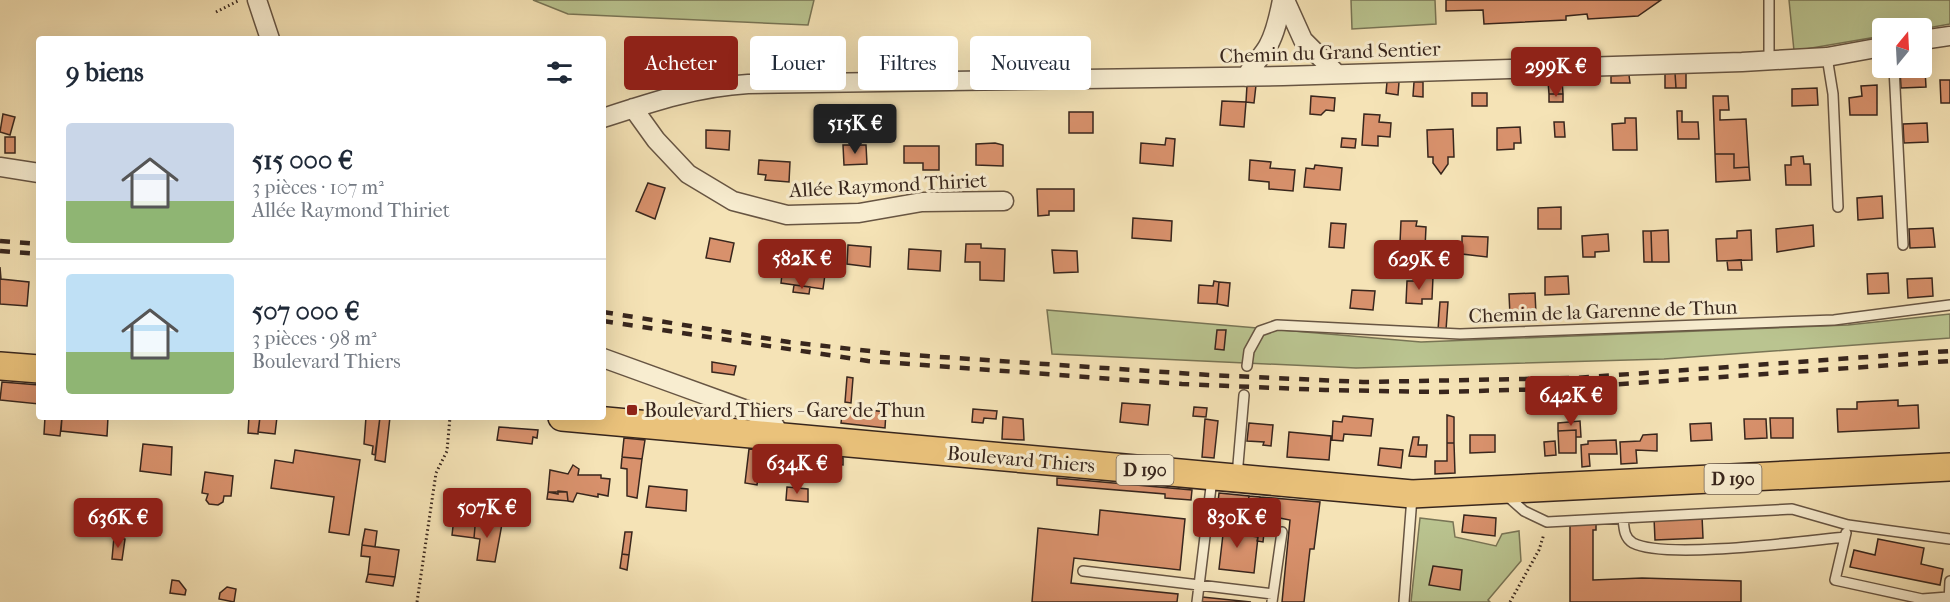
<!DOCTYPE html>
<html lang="fr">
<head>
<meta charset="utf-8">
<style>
  body { margin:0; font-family:"IM FELL French Canon",serif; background:#f6f6f7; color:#1f2937; height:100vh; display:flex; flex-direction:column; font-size:22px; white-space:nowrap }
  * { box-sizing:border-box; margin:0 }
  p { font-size:20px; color:#747a83 }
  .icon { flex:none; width:33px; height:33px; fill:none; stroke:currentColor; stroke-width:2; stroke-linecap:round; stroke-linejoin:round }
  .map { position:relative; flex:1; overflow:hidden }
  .panel { position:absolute; left:36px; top:36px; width:570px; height:384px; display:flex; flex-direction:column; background:#fff; border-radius:6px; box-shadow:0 6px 24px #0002 }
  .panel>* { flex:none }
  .hud { position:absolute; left:624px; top:36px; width:570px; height:54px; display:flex; gap:12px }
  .needle { width:39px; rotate:18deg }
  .controls { position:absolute; left:1872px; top:18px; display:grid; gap:12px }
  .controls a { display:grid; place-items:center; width:60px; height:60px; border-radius:6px; background:#fff; box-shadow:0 6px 24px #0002; font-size:30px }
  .price { position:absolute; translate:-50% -51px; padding:0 14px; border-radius:6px; background:#8f2418; color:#fff; font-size:20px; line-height:39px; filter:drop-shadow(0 2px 3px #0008) }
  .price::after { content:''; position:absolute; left:50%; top:36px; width:18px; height:14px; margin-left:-9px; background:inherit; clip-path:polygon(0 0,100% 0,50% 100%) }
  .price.on { background:#222; color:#fff }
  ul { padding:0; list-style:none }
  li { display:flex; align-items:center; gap:18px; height:150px; padding:0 30px }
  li+li { border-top:2px solid #e0e1e3 }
  li span { display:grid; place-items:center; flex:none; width:168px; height:120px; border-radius:6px; color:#555 }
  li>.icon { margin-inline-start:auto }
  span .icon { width:72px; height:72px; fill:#fffc; stroke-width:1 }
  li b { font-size:26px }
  h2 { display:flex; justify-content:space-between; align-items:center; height:72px; padding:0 30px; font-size:26px }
  .chip { padding:0 21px; border-radius:6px; background:#fff; box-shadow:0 6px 24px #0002; font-size:21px; line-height:54px }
  .chip.on { background:#8f2418; color:#fff }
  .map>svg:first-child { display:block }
  .green { fill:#bac490; stroke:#797556; stroke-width:1.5 }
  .building { fill:#d8916c; stroke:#38261d; stroke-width:1.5 }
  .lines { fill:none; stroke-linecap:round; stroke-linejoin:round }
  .lane-casing { stroke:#675543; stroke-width:12 }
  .street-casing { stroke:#675543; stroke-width:21 }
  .primary-casing { stroke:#38261d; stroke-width:30 }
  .path { stroke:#38261d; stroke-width:3; stroke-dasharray:1.5 3; stroke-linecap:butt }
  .lane { stroke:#f8edd0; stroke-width:9 }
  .street { stroke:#f8edd0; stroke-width:18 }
  .primary { stroke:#eac27b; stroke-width:27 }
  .rail { stroke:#38261d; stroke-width:4.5; stroke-dasharray:10 10; stroke-linecap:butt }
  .poi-dot { fill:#8f2418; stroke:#f8edd0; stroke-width:2 }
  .labels { text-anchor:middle; stroke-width:6; stroke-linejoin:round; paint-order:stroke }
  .shield { fill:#f8edd0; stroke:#726253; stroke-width:1.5 }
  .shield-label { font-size:18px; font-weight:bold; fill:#38261d }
  .street-label { font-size:20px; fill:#38261d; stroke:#f8edd0 }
  .poi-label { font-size:20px; fill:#38261d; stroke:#f8edd0; text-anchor:start }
</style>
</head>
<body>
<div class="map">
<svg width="1950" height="602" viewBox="0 0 1950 602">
  <rect width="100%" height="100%" fill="#f5e3b6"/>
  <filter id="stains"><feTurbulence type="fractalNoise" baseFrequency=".00333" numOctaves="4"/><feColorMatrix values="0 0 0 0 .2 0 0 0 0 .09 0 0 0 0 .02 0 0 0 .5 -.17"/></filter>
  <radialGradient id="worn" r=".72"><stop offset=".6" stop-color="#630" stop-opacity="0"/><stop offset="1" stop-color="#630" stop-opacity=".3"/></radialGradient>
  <path class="green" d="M533,0h281l-6,25 -240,-11z
    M1351,0h84l1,24 -84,5z
    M1789,0h161v24l-28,5 -40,-1v8l-88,15z
    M1047,310l374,32 427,-17 102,-11v24l-286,21 -308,9 -304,-14z
    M1420,518l33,4 2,15 41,9 6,-12 17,-3 2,30 -33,39 2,2h-79z"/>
  <path class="building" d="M1446,0h215l-23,16 -50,3 -1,-5 -21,2v4l-82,4 -1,-14 -37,1z
    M1925,69l1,18 -25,1 -1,-18z
    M1675,73h11v15h-10z
    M1675,73l1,15h-11v-14z
    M1629,75l1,8h-19v-7z
    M1562,80l1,14h-14l-1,-13z
    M1940,80h10v23h-9z
    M1387,82h12l-1,13 -12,-2z
    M1414,82h9v15l-10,-1z
    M1247,85h9l-2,18 -8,-1z
    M1877,85v30h-27l-1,-17 13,-2 -1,-10z
    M1817,88l1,17 -26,1v-17z
    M1472,93h15v13h-15z
    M1549,94h14v8h-14z
    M1311,96l24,2 -1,13 -8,-1 -5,5 -11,-1z
    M1713,96h15l1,14h-9v10l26,-1 3,48 -15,1v-14h-19z
    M1222,101l24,1 -2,25 -24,-2z
    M1677,111h5v11h16l1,17h-21z
    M1069,112h24v21h-24z
    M3,114l12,3 -5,18 -10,-3z
    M1364,114l16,1 -1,7 12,1 -1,14 -12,-1v10l-16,-1z
    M1625,118h11l1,32h-24l-1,-26 13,-1z
    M1554,122h10l1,15h-10z
    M1927,123l1,19 -24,1 -1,-19z
    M1520,127l1,16h-7v6l-17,1v-22z
    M1453,129l1,28h-6v7l-7,10 -8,-11v-6h-5l-1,-27z
    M706,130l24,1 -1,19 -23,-2z
    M5,137h10v16h-10z
    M1166,138l9,1 -2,27 -33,-3 1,-20 24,2z
    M1342,138l14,1 -1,9 -14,-1z
    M995,143l8,2v21l-27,-1v-21z
    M843,145h23l1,19 -23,1z
    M904,146h35v24h-16v-7h-19z
    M1715,154h19v14l15,-1 1,13 -34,2z
    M1803,156l1,8h6l1,21h-25l-1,-20h6v-8z
    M759,160l31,2 -1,20 -24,-2 1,-5 -8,-1z
    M1250,160l21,2 -1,6 25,2 -2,21 -24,-2v-7l-20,-2z
    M1315,165l27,3 -2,22 -36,-3 2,-19 8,1z
    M648,183l17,5 -10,31 -19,-8z
    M1037,189h37v22h-25v4l-11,1z
    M1882,196l1,22 -25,2 -1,-22z
    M1561,207v22h-23v-21z
    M1133,218l39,3 -1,20 -39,-3z
    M1401,221h16l-1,5 10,1 -1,21h-10l1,-5h-16z
    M1331,223l15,1 -2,24 -15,-1z
    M1813,225l1,21 -37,6 -1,-23z
    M1933,228l2,19 -25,1 -1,-19z
    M1668,230l1,32h-17l-1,-31z
    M1751,230l1,30 -35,1 -1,-22 21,-1v-7z
    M1643,231h8l1,31h-8z
    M1608,234l1,17 -14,1v5h-12l-1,-21z
    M1462,236l26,1 -1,20 -25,-3z
    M710,238l24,5 -4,19 -24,-4z
    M966,244h15v4l24,1 -1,32 -24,-1v-18h-15z
    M1426,244l15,1 -1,32h-16z
    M848,245l23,2 -1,20 -23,-3z
    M909,249l32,2 -1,20 -32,-2z
    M1052,250l25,1 1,21 -24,1z
    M814,251l14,2 -5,36 -42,-6 3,-27 29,4z
    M1741,260l1,10h-14l-1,-9z
    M0,267l1,12 28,3 -2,24 -27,-2z
    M1888,273l1,20 -21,1 -1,-20z
    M1568,276l1,18 -24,1v-18z
    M1422,277h11l-1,22h-10v5l-16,-1 1,-22h15z
    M1932,278l1,18 -25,2 -1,-19z
    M1214,281l5,1 -2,22 -19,-1 1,-18 14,1z
    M1219,282l11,1 -2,23 -11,-2z
    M794,285l16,2 -1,7 -16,-2z
    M1352,290l23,1 -2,19 -23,-2z
    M1535,293l1,21 -26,1 -1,-21z
    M1440,302h8l-2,28h-8z
    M1217,330h9l-2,20 -9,-1z
    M712,362l24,4 -2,9 -22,-3z
    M847,377l6,1 -2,25 -6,-1z
    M2,382l37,3v19l-39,-4z
    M1898,400v6l20,-1 1,23 -81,4 -1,-23h20v-7z
    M1122,403l28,2 -2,20 -28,-3z
    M843,407l43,5 -1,16 -44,-5z
    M1194,407l13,1 -1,9 -13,-1z
    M973,409l24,2 -1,8 -12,-1 -1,5 -11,-1z
    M1447,415l7,2v26h-7z
    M1343,416l30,3 -2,17 -27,-2 -1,7 -11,-1 1,-19 9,1z
    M45,417h17l-2,19 -16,-2z
    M62,417h46l-1,19 -46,-5z
    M249,417h11l-2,17 -10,-1z
    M260,417h17l-2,17 -17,-2z
    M366,417h14l-5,38 -3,-1 1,-8 -9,-2z
    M380,417h10l-5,45 -10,-2z
    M1003,417l20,2 1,21 -22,-1z
    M1770,418h23v20h-22z
    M1205,419l13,2 -4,37 -12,-1z
    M1744,419h22l1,19 -22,1z
    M1580,421l1,16h-5v-7l-18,1v-8z
    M1249,423l24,2 -2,21 -8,-1 1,-3 -17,-1z
    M1711,423l1,17 -21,1 -1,-17z
    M499,427l39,3 -1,8 -4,-1 -1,7 -35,-4z
    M1576,430v23h-17l-1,-22z
    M1289,432l42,4 -2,24 -42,-3z
    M1657,434v17l-21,-1 1,13 -16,1 -1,-22 20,-1 3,-6z
    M1470,435h25v17l-25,1z
    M1413,437h6l-1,8h9l-1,12 -17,-1z
    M624,438l21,2 -3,19 -20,-2z
    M1616,440l1,14h-28l1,12 -8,1 -1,-22 7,-1v-3z
    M1555,441l1,14 -11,1 -1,-14z
    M1447,443h7l1,30 -20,1v-13h12z
    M143,444l29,3 -1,28 -31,-4z
    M1380,448l23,2 -2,18 -23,-3z
    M749,449l13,1 -5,35 -12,-2z
    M295,450l65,10 -11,75 -20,-3 5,-35 -63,-9 4,-28 18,3z
    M821,456l22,2v7l-22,-2z
    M622,457l20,2 -5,39 -10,-2v-27l-6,-1z
    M573,465l6,4 -1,6h23v3l9,1 -2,17 -10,-2v3l-21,-4 -4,9 -5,-1 -1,-9h-19l2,-22 18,4z
    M205,472l28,4 -2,20h-7l-1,6 -5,3 -9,-1 -3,-4 2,-6 -6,-1z
    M1057,478l135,12 -1,10 -26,-2v-4l-108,-9z
    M649,486l38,4 -1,21 -40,-4z
    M787,487l21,2v13l-22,-2z
    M558,491l9,1 1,9 -21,-2 1,-7 10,2z
    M1219,493l30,3 -1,7 -9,-1 -1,11 -21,-2z
    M1249,496l11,1 -1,17 7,1 -3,27 -6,-1 1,-4 -19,-3v-32l9,1z
    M1260,497l60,5 -6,47h-4l-6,53h-22l8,-82 -31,-6z
    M1100,510l85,9 -5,51 -106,-12 -3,25 107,11 -1,8h-145l6,-74 60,7z
    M464,513l12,2 -2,23 -22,-3 2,-17 9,1z
    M476,515l5,1v5l21,3 -7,38 -18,-2 3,-21 -6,-1z
    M1464,515l32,3 -1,18 -33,-4z
    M1702,516l1,22 -48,2 -1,-22z
    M1225,517l15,2 -1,15 19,3 -4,36 -35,-4z
    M1570,523l26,1v6h-3v50l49,-2 99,3v21h-171z
    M365,529l12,2 -2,16 -13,-2z
    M625,532h7l-3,23 -7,-1z
    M114,537l11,2 -3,21 -10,-1z
    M1878,539l46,9 -3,16 22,5 -3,16 -90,-18 4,-17 21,5z
    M362,545l37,5 -4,27 -27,-3 2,-17 -9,-1z
    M622,554l7,1 -2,15 -7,-2z
    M1433,566l29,4 -2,20 -31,-5z
    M368,574l27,3 -2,9 -27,-4z
    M172,580l7,1 7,9 -1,5 -15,-2z
    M227,587l9,2 -2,13 -15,-3 1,-6z
    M1202,597l49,5h-50z"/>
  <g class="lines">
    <defs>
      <path id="lane" d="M1827,57l6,37 5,113
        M1769,60v-60
        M1894,68l9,177
        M1247,366l2,-15 11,-20 17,-6 183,9 374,-14 116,-15
        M1237,476l7,-81
        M1506,495l18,16 23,11 245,-13 56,16 102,14
        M1623,518c1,10 1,20 10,25 33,17 170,-2 212,-6
        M1846,533l-11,47 87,19 26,-2
        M1083,571l190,23
        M1197,602l15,-123
        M1272,602l10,-70
        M1404,602l8,-105
        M1949,602l1,-21"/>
      <path id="street" d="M257,0l13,39
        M1285,0l18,40 34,34
        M1922,40l28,-4
        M1246,77c6,-12 16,-20 22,-31 8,-14 11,-31 14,-46
        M633,108l23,32 32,34 45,27 54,14 72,-2 63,-11 82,-1
        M603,118c49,-16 94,-31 145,-34l535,-8 459,-14 85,-5 55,-10
        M0,167l39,6
        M603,358l163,59 9,9v10"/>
      <path id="primary" d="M0,366l39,3
        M562,417l850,77 538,-27"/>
    </defs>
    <use href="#lane" class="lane-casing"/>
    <use href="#street" class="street-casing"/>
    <use href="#primary" class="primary-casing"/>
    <path class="path" d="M216,12l24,-12
      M417,602l19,-129 11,-22 3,-34
      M1510,602l29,-52 5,-16"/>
    <use href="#lane" class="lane"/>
    <use href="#street" class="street"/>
    <use href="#primary" class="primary"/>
    <path class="rail" d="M0,241l39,3
      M0,251l39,3
      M603,312l186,30 107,12 313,21 154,7 212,-4 375,-27
      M603,321l265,40 314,23 143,6 112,2 113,-3 400,-28"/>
  </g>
  <rect class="poi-dot" x="626" y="404" width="12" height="12" rx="3"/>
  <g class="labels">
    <g class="shield">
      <rect x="1116.5" y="455" width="57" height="30" rx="4.5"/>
      <rect x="1704.5" y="464" width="57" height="30" rx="4.5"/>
    </g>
    <g class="shield-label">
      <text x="1145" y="476">D 190</text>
      <text x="1733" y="485">D 190</text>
    </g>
    <g class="street-label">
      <text transform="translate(1330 52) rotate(-2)" y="7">Chemin du Grand Sentier</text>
      <text transform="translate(888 185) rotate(-3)" y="7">Allée Raymond Thiriet</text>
      <text transform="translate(1603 311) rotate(-2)" y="7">Chemin de la Garenne de Thun</text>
      <text transform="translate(1021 459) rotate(5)" y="7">Boulevard Thiers</text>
    </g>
    <g class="poi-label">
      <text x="644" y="417">Boulevard Thiers - Gare de Thun</text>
    </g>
  </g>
  <rect width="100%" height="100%" filter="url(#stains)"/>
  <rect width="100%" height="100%" fill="url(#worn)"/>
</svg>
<div class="controls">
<a><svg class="needle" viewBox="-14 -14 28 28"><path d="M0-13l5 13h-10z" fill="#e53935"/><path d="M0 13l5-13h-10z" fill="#747a83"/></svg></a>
</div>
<b class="price" style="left:1556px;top:98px">299K €</b>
<b class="price on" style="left:855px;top:155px">515K €</b>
<b class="price" style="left:802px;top:290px">582K €</b>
<b class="price" style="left:1419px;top:291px">629K €</b>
<b class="price" style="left:1571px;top:427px">642K €</b>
<b class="price" style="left:797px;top:495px">634K €</b>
<b class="price" style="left:487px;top:539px">507K €</b>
<b class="price" style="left:118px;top:549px">636K €</b>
<b class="price" style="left:1237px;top:549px">830K €</b>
<div class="hud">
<a class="chip on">Acheter</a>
<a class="chip">Louer</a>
<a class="chip">Filtres</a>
<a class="chip">Nouveau</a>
</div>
<section class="panel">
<h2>9 biens<svg class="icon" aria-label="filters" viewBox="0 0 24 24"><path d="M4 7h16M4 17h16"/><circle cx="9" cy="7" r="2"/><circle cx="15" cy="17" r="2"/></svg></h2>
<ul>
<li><span style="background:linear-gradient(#c9d6e8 65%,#8fb573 0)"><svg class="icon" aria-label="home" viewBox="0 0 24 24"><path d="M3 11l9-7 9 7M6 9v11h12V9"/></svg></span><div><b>515 000 €</b><p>3 pièces · 107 m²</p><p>Allée Raymond Thiriet</p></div></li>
<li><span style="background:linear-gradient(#bfe0f5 65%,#8fb573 0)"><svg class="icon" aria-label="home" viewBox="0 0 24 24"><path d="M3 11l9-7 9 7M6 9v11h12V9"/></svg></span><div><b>507 000 €</b><p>3 pièces · 98 m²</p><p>Boulevard Thiers</p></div></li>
</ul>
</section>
</div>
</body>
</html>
